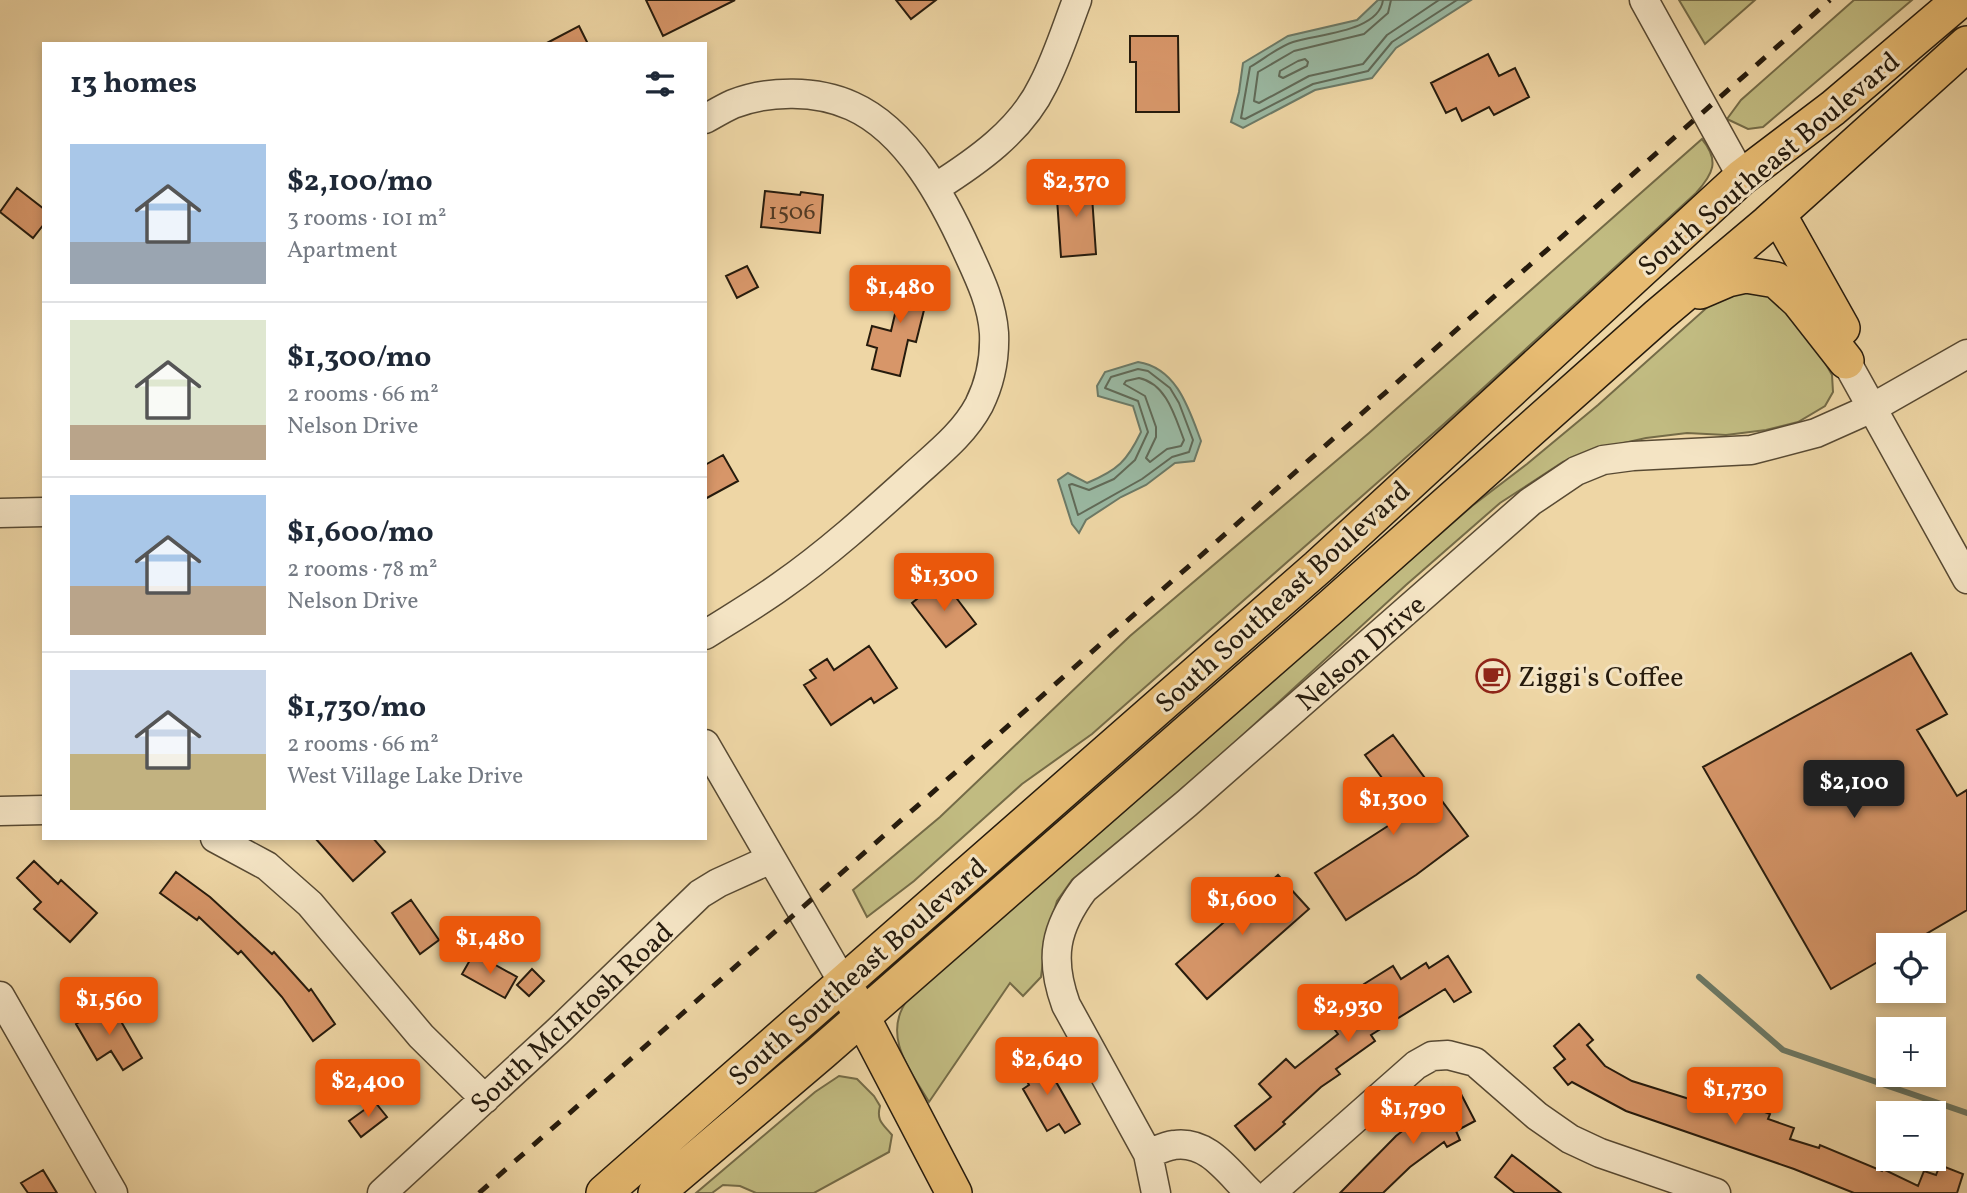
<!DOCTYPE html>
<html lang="en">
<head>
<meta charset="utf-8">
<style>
  body { margin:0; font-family:Vollkorn,serif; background:#f2f2f3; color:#1f2937; height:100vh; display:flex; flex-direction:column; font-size:26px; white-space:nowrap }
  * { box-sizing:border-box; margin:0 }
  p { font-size:23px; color:#747a83 }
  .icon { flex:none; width:38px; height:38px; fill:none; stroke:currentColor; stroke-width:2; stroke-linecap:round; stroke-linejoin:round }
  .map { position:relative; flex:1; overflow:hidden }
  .details { position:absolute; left:42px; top:42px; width:665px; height:798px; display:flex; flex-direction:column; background:#fff; border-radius:0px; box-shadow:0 4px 10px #0003 }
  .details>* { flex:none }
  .buttons { position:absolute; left:1876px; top:933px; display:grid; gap:14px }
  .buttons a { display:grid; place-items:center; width:70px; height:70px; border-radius:0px; background:#fff; box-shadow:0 4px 10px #0003; font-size:35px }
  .price { position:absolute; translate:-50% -60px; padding:0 16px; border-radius:7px; background:#ea580c; color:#fff; font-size:23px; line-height:46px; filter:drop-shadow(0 2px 4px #0008) }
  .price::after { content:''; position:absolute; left:50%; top:42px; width:21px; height:16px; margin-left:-10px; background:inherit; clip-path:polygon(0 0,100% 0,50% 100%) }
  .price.active { background:#222; color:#fff }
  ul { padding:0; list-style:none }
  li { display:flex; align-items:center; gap:21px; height:175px; padding:0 28px }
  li+li { border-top:2px solid #e0e1e3 }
  li span { display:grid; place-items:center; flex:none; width:196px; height:140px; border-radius:0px; color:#555 }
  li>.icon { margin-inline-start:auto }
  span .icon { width:84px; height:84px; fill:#fffc; stroke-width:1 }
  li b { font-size:30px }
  h2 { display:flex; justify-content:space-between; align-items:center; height:84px; padding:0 28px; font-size:30px }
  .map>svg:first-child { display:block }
  .green { fill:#c1bb81; stroke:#746b47; stroke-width:2 }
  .water { fill:#9ab9a3; stroke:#6c7a67; stroke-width:2 }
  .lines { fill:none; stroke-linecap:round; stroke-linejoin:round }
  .shore { stroke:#606a58; stroke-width:2 }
  .stream { stroke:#6c7a67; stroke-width:6 }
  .building { fill:#d79669; stroke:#261b0d; stroke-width:2 }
  .minor-casing { stroke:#584a33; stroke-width:31 }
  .major-casing { stroke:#261b0d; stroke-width:38 }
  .minor { stroke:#f4e4c4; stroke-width:28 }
  .major { stroke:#e7bb72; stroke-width:35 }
  .rail { stroke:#261b0d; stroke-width:5; stroke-dasharray:12 12; stroke-linecap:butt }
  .labels { text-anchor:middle; stroke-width:6; stroke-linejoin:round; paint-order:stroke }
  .number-label { font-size:24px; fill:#523a24 }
  .street-label { font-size:28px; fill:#261b0d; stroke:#f4e4c4 }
  .poi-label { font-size:28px; fill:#261b0d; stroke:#f4e4c4; text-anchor:start }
</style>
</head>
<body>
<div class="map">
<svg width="1967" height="1193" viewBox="0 0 1967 1193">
  <rect width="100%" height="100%" fill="#eed6a5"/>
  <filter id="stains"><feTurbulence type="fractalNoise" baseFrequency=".00286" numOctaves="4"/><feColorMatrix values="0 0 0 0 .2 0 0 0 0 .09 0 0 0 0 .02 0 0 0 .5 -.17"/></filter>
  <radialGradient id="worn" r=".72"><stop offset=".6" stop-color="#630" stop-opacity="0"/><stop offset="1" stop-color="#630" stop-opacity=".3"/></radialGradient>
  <path class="green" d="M1679,0h76l-50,44z
    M1854,0h58l-149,127 -15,2 -21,-10 14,-19z
    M1702,139c18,22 11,35 -6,54l-251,230 -353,311 -70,50 -108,97 -47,36 -14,-27 87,-73 190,-181 239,-203z
    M1747,285l48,24 37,66 1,17 -8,14 -27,16 -32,8 -40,5 -39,-2 -41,5 -40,9 -43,15 -63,41 -94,82 -198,182 -136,113 -15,21 -11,37 -5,39 -18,19 -13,-13 -81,119c-19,-32 -48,-67 -21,-103l564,-493 55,-42 71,-59 114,-102z
    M839,1076l18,3 17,17 6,10c-4,15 3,18 12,29l-3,17 -75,41h-58l-16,-7 -17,-1 -11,8h-16l119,-101z"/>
  <path class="water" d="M1378,0h93l-75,48 -24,30 -57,12 -72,38 -12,-6 8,-30 4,-29 45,-27 69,-16z
    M1138,362c39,6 51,47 63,79l-7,20 -19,2 -29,22 -25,12 -35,23 -7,13 -7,-9 -14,-44 10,-7 19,10c31,-13 40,-22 54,-51l-8,-26 -35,-10 -1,-10 8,-14z"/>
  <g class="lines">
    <path class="shore" d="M1383,0c-4,32 -66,34 -90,42 -15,5 -29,17 -43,25l-9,51 4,1 68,-35 55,-13 24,-29 65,-42
      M1391,0l-3,13 -24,21 -70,17 -36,21 -4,29 5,2 50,-27 54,-12 24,-29 52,-35
      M1305,59l3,3 -1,4 -24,12 -4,-2 1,-5 18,-10z
      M1138,369l10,2 22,17 9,15 14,37 -4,12 -17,5 -30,22 -64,36 -9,-30 3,-1 17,6 25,-11 21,-19 13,-28 -10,-31 -33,-13 6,-11z
      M1139,378c28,6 36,39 45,62l-3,6 -14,3 -17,13 -4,-4 10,-21v-10l-11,-31 -21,-12 2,-3z"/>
    <path class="stream" d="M1699,977l84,73 184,63"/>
  </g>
  <path class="building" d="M646,0h89l-72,36z
    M896,0h40l-25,19z
    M579,26l9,18h-43z
    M1130,36h48l1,76h-43v-50h-6z
    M1488,54l11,22 16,-8 14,29 -35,18 -5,-8 -27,14 -6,-13 -10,5 -15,-30z
    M1091,182l5,72 -35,3 -5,-73z
    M17,188l27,21v15l-11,14 -33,-26z
    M765,191l35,4 1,-3 22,3 -3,38 -59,-6z
    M747,266l11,21 -21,11 -11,-22z
    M916,269l10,33 -10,40 -8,-2 -8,36 -28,-7 5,-21 -10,-3 5,-19 19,5 8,-34 -6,-21z
    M723,455l15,26 -33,18v-34z
    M942,579l34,45 -30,23 -34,-44z
    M869,646l28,42 -23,15 -3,-5 -40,27 -27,-40 12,-7 -6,-8 17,-11 7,11z
    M1911,653l36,61 -30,16 40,66 10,-6v120l-60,35h-19v11l-57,33 -128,-222z
    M1393,735l75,101 -52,39 -70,45 -31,-47 93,-60 -43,-58z
    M315,838h58l12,14 -32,29z
    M34,861l24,23 3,-4 36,33 -27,29 -36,-33 7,-7 -24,-24z
    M176,872l34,25 62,57 2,-2 35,39 2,-2 24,35 -22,17 -31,-44 -41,-46 -3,3 -39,-37 -2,3 -37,-27z
    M1278,875l31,34 -102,90 -31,-35z
    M411,900l28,40 -19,14 -28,-41z
    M474,953l43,24 -12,21 -43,-24z
    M1448,956l23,36 -17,10 -9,-13 -74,46 4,6 -39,28 4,5 -19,13 -38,35 2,2 -30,26 -20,-24 36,-29 -12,-13 27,-25 9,9 43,-34 -3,-4 39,-28 -10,-18 29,-18 8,13 25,-16 3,5z
    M532,969l12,12 -15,15 -12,-11z
    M111,1004l31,54 -19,12 -12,-19 -14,9 -21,-36z
    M1579,1024l14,16 -6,5 18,21 27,15 102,32 5,-11 31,12 -2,5 26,9 -4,11 29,9 1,-3 62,26 1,-2 35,17 6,-15 12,4 4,-10 23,9 -6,19h-103l-60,-24 -168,-58 -54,-29 -4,3 -14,-17 11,-9 -11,-13z
    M1033,1054l13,22 5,-3 29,51 -15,9 -6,-9 -12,7 -24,-42 6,-4 -12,-23z
    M384,1075l12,16 -14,10 -11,-17z
    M1461,1094l14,27 -19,10 4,9 -13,7 -3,-5 -34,25 -27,26h-43l56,-57 32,-25z
    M375,1102l12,15 -26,20 -12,-16z
    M1512,1155l49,38h-46l-20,-16z
    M43,1170l14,23h-29l-7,-10z"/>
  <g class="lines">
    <defs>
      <path id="minor" d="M1644,0l98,177
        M705,119c9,-5 19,-11 28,-15 36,-14 84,-14 119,2 56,25 92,94 116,147 12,26 24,51 26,80 1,24 -4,50 -15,72 -16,30 -43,50 -68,73 -42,38 -84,76 -130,108 -25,18 -51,33 -76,49
        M935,188c41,-26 86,-57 108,-103 14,-27 23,-56 34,-85
        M1846,361l121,218
        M0,513l44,-1
        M705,744l139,240
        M0,811l44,-1
        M215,838l52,28 43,38 111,132 64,63
        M0,996l113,197
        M1148,1154c8,-3 17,-8 26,-9 34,-5 54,27 76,48
        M382,1193l175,-161 143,-138 18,-11 53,-24
        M1156,1193l-8,-39 -82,-149c-17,-47 -11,-77 18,-116l102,-85 344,-302 46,-31 27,-11 30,-4 118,-6 65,-17 56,-25 95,-54
        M1271,1193l145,-128 16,-9 16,-1 27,7 62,54 33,23 30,14 116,40"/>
      <path id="major" d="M1778,214l64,114
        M1700,291l28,-12 18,-4 30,5 23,21 47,60
        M851,996l103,197
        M604,1193l714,-626 424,-390 91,-69 127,-108
        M656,1193l166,-141 510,-446 327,-291 109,-92 199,-179"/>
    </defs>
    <use href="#minor" class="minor-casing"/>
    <use href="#major" class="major-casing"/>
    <use href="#minor" class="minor"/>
    <use href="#major" class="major"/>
    <path class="rail" d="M479,1193l1351,-1193"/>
  </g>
  <defs>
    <symbol id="cafe-ring" viewBox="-11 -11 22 22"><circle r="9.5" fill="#f4e4c4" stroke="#8f2418" stroke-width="1.5"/><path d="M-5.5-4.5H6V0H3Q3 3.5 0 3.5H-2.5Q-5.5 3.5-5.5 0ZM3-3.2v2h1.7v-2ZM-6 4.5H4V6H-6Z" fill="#8f2418"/></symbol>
  </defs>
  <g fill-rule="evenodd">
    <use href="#cafe-ring" x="1474" y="657" width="38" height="38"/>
  </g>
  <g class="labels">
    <g class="number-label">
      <text x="792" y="219">1506</text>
    </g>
    <g class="street-label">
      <text transform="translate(1768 163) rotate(-40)" y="10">South Southeast Boulevard</text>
      <text transform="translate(1282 596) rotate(-42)" y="10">South Southeast Boulevard</text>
      <text transform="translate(1360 652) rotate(-41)" y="10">Nelson Drive</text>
      <text transform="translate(857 971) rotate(-41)" y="10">South Southeast Boulevard</text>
      <text transform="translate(571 1017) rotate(-43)" y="10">South McIntosh Road</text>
    </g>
    <g class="poi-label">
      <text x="1518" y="686">Ziggi's Coffee</text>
    </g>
  </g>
  <rect width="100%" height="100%" filter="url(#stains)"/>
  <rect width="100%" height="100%" fill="url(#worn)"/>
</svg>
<div class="buttons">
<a><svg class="icon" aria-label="locate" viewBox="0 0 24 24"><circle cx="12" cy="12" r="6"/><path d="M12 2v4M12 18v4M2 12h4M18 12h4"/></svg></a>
<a>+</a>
<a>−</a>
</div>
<b class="price" style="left:1076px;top:219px">$2,370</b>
<b class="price" style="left:900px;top:325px">$1,480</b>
<b class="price" style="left:944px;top:613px">$1,300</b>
<b class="price active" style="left:1854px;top:820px">$2,100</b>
<b class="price" style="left:1393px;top:837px">$1,300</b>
<b class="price" style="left:1242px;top:937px">$1,600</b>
<b class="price" style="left:490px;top:976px">$1,480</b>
<b class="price" style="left:109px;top:1037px">$1,560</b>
<b class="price" style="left:1348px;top:1044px">$2,930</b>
<b class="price" style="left:1047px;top:1097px">$2,640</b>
<b class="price" style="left:368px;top:1119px">$2,400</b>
<b class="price" style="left:1735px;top:1127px">$1,730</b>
<b class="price" style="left:1413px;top:1146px">$1,790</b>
<section class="details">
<h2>13 homes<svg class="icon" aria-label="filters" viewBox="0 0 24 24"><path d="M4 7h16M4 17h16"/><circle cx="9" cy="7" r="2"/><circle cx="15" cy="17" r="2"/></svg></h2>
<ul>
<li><span style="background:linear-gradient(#a9c7e8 70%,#9aa5b1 0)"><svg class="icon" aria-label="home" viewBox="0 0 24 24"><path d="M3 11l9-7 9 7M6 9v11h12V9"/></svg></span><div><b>$2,100/mo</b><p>3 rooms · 101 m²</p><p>Apartment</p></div></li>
<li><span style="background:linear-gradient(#dfe7d0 75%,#b9a48a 0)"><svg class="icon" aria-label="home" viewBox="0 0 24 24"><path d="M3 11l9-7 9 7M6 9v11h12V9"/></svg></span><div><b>$1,300/mo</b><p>2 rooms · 66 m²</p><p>Nelson Drive</p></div></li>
<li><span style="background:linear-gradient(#a9c7e8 65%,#b9a48a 0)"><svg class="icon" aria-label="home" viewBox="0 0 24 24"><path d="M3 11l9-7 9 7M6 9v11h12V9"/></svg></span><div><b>$1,600/mo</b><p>2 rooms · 78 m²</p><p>Nelson Drive</p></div></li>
<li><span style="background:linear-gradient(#c9d6e8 60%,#c2b280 0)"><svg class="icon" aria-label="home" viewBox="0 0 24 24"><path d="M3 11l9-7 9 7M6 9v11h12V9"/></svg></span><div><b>$1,730/mo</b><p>2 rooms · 66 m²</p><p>West Village Lake Drive</p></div></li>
</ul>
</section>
</div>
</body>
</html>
